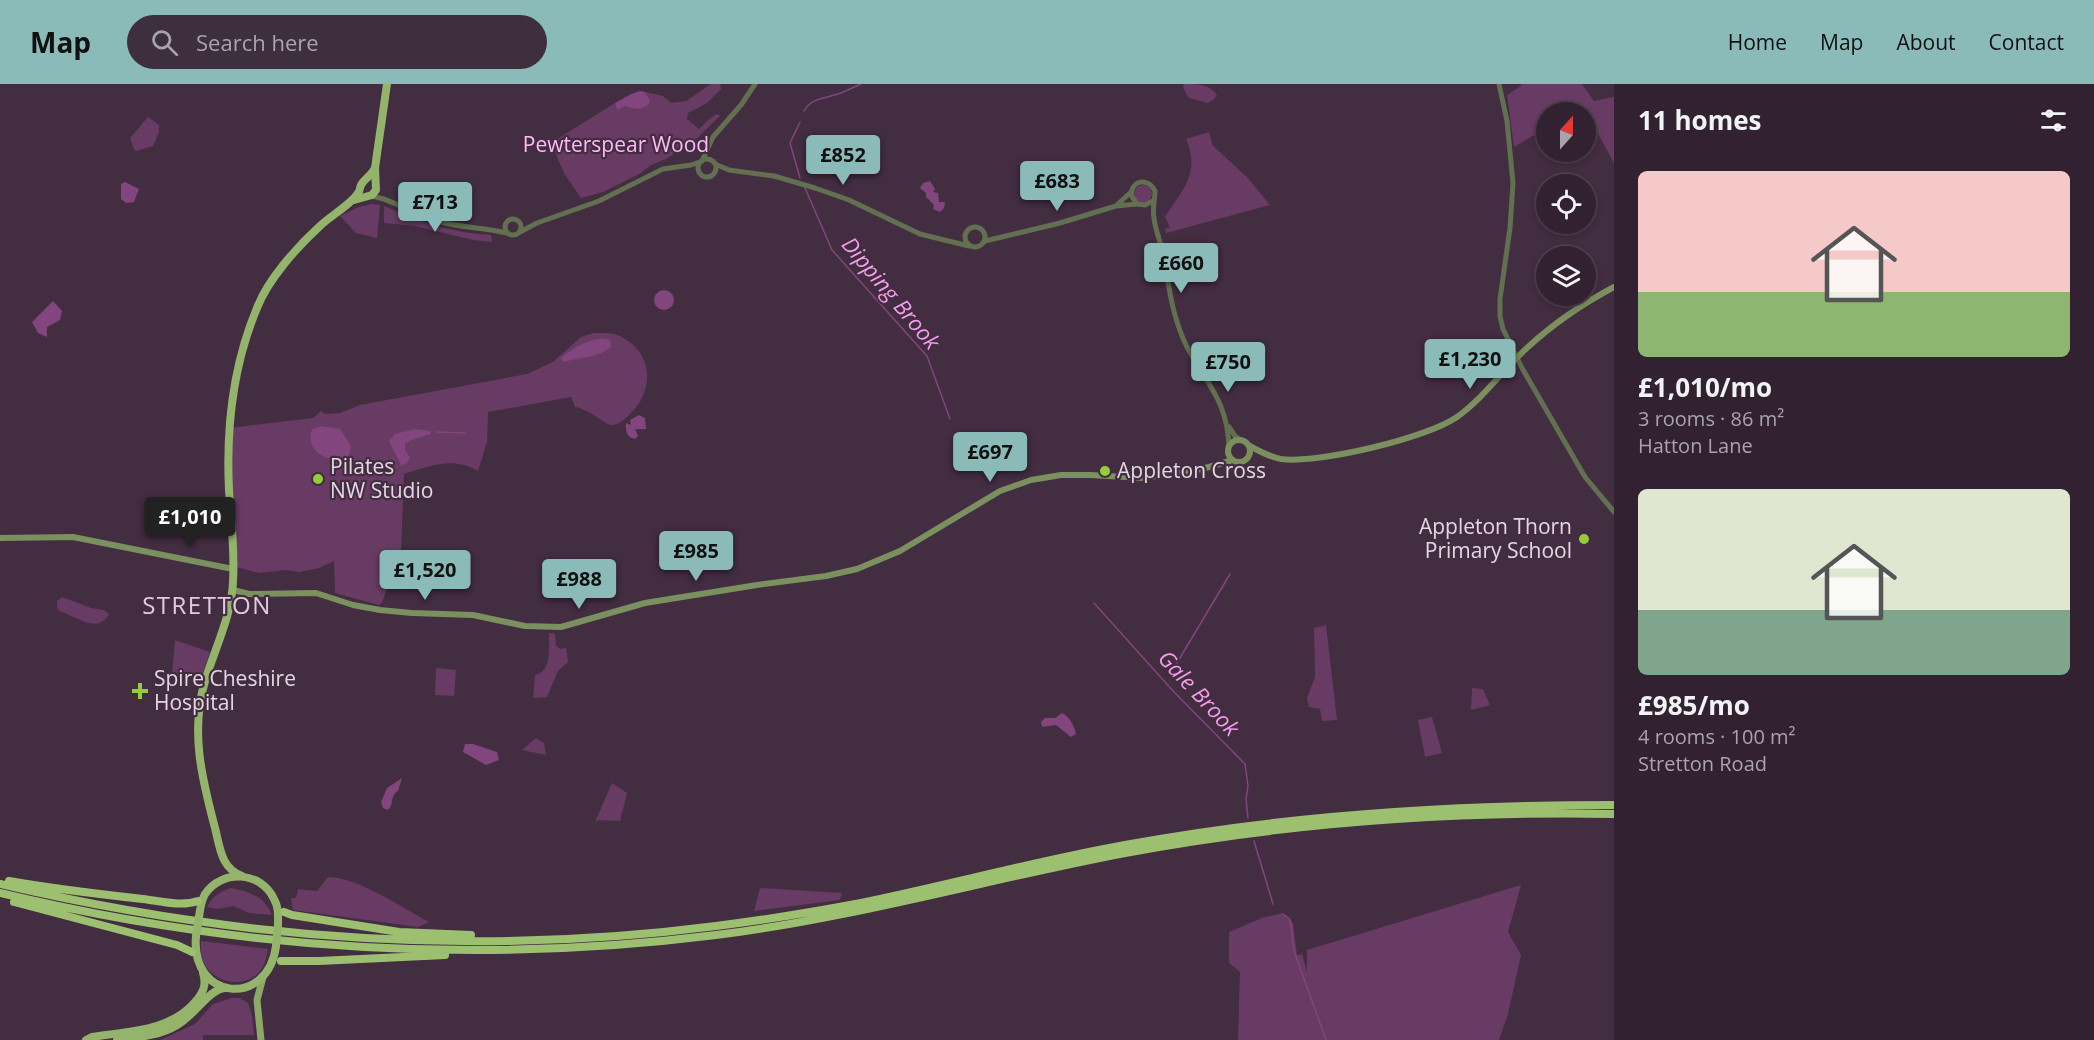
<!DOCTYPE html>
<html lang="en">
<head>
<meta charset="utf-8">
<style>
  body { margin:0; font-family:"Open Sans",sans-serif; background:#3d2f3d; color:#f1f3f6; height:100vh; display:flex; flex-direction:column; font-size:22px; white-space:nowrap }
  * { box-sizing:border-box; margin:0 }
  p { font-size:20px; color:#a8a4ab }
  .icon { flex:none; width:33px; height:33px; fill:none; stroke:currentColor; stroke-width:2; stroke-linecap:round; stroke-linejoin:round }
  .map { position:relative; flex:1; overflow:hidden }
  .panel { display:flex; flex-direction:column; background:#322231; width:480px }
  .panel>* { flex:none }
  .needle { width:39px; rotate:21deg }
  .controls { position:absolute; left:1536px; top:18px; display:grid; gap:12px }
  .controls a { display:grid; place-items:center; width:60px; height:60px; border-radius:50%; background:#322231; box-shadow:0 3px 9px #0003,0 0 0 2px #4d3f4d; font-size:30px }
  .price { position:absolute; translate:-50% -51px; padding:0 14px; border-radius:6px; background:#8bbbb9; color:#111; font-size:20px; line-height:39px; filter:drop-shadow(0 2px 3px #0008) }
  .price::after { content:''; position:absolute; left:50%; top:36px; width:18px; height:14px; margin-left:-9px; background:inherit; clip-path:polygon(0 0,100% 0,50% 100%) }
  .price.selected { background:#222; color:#fff }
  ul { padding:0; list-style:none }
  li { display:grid; align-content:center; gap:12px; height:318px; padding:0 24px }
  li span { display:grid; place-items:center; height:186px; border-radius:9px; color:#555 }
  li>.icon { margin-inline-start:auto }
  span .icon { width:108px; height:108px; fill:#fffc; stroke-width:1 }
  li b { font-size:26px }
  h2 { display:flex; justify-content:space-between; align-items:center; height:72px; padding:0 24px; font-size:26px }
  header { display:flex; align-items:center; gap:36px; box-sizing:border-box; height:84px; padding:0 30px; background:#8bbbb9; color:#111 }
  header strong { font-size:28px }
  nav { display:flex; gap:33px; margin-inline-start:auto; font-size:21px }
  .search { width:420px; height:54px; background:#3d2f3d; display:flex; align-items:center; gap:15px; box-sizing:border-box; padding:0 21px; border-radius:33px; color:#a8a4ab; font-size:22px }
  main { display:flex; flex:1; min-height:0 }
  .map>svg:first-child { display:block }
  .green { fill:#683b64 }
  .water { fill:#82457d }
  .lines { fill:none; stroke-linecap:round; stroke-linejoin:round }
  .stream { stroke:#82457d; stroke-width:1.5 }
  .tertiary { stroke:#627051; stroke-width:5 }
  .secondary { stroke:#7a905e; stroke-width:6 }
  .primary { stroke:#8ca968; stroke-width:7 }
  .trunk { stroke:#94b46c; stroke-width:8 }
  .motorway { stroke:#9dbf70; stroke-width:8 }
  .trunk-bridge { stroke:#94b46c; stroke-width:8 }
  .poi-dot { fill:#95cc3a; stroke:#432d41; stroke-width:2 }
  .labels { text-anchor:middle; stroke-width:4.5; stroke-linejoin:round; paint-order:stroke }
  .park-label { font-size:21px; fill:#ffb9f8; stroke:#432d41 }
  .poi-label { font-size:21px; fill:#e5d6e3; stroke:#432d41; text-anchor:start }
  .water-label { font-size:22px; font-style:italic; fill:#f39dec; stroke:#432d41 }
  .quarter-label { font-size:24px; letter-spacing:1.5px; fill:#e5c8e1; stroke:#432d41 }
</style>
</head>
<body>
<header>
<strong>Map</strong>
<div class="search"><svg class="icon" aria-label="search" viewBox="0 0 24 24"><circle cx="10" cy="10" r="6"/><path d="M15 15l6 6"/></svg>Search here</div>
<nav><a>Home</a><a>Map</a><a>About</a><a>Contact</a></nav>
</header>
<main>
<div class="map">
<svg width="1614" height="956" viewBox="0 0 1614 956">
  <rect width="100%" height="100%" fill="#432d41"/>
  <path class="green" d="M711,0h9l1,5 -14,14 -19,10 -1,6 12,10 10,-10 8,-5 3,2 -23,22 -31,21 -15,6 -10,8 -38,19 -22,6 -17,-25 -13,-30 64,-40 2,7 8,-4 11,4 13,-6 1,-4 -5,-8 18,4 8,7 15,-2z
    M1183,0c14,0 27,0 34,11l-3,4 -6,4 -19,-5 -5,-8z
    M1521,0h61l12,17 20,-4v66l-28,-51 -5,-3 -7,3h-28v16l-32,19 -7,-52 14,-9z
    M148,33l11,8v7l-6,14 -17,5 -2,-2 -4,-11z
    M1209,48l4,14 34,31 23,28 -104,28 -1,-5h5l-5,-11c17,-27 36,-44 21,-78z
    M1134 110a9 9 0 1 1 18 0a9 9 0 1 1-18 0Z
    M372,120l8,1 -3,33 -21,-5 -16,-17 19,-9z
    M384,122c35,16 68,27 107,29l1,7 -19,-2 -58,-14 -31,-3z
    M593,249c9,0 19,-1 27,3 33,16 35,53 11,77 -6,6 -12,12 -20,12 -5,0 -22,-16 -36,-18l-4,-10 -83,15 -1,30 -9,29c-25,-15 -48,-5 -74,3l-4,104 -9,-2 -9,27 -3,2 -44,-12 -1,-32 -15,7 -20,4 -13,-2 -27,3 -26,-7 -3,-138 83,-10 8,-7 4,3 15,-1 20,-8 167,-31 26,-12 28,-25z
    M1497,256l13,12 -2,2 2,2v5l-12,14 -14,-13 -13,11 -11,-11 12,-11 8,7z
    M62,513l29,11 13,2 5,4c-11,21 -33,2 -50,-3l-2,-4v-6z
    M1326,541l11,95 -15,1 -2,-12 -11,-2 -2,-9 8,-21 -1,-49z
    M549,549l6,1 1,12 4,3 6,-1 2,14 -10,9 -11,26 -14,1 2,-23c17,-3 14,-28 14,-42z
    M175,556l35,12 -9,27 -29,-5z
    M436,584l20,2 -2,26 -19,-1z
    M1472,604l11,1 7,16 -19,5z
    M1432,633l10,36 -17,4 -7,-37z
    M536,654l8,5 2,12 -24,-5z
    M612,699l15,10 -7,28 -21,-1 -4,2z
    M328,793c29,0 75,31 101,45l-11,5 -125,-17 -2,-12h5l2,-9 19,2z
    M1521,801l-13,47 13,23 -13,59 -9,26h-261l2,-68 -11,-9v-31l33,-14 20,-5 11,10 4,32 5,-1 5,18v-22z
    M231,804c19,4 33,8 41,27l-23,-2 -15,-7 -16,3 -11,-2c5,-11 13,-15 24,-19z
    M760,804l82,5 -2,7 -86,11z
    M201,857l67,8c-2,8 -2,15 -8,22 -16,20 -50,11 -58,-12 -2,-5 -1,-12 -1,-18z
    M232,914h8l8,5 4,12 2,20h-51v5h-43l35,-16 18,-20z"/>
  <path class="water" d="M640,7l5,1 5,8 -1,4c-9,7 -14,6 -24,2l-8,4 -2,-7 16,-9z
    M930,97l5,8 -2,3 5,1 1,9h6l-1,6 -4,4 -7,-3 1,-4 -8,-8v-4l-6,-5 3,-5z
    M125,98l14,7 -5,13 -8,1 -5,-4v-15z
    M654 216a10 10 0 1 1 20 0a10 10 0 1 1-20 0Z
    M53,217l9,10 -2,9 -13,7v10l-9,-4 -6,-11z
    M604,254l6,2 1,7c-13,11 -31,10 -47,15l-3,-4c13,-11 26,-18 43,-20z
    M639,331l6,3 1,11h-11l3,7 -3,3c-8,-1 -10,-8 -9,-16l5,2 -1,-5z
    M322,342l18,3 11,17 -3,14 -7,-3c-18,6 -36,-9 -29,-28z
    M415,345l16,2v3c-6,2 -22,6 -26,10v6l5,8 -4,6 -5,1 -12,-24 6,-7z
    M1062,629c7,3 13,14 14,21l-5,3 -15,-12 -14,2 -1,-5 4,-4h10z
    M465,660h8l24,8 2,8 -13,5 -23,-13z
    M402,694l-4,13c-8,4 -4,14 -10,19l-5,-2 -2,-6 6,-14z"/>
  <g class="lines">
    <path class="stream" d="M804,27c7,-13 22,-13 34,-17 8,-3 16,-7 23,-10
      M800,94l-10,-35 10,-21
      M805,104l27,62 95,106 23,63
      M437,348l28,1
      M1094,519l80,89 71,72 3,22 -2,13 2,19
      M1171,589l59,-99
      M1254,757l19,63
      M1283,830l7,5 4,32 32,89"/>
    <path class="tertiary" d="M1499,0l8,37 6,62 -3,45 -10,71v17l3,13 19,39 63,109 29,35
      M698 84a9 9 0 1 1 18 0a9 9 0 1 1-18 0Z
      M702,77l11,-24 28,-32 14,-21
      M715,80l14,6 45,6 41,12 34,12 71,34 49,12
      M370,112c21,2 45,19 67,25 23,7 47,6 70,12
      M1153,117l-8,4 -8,-1 -6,-9c1,-15 17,-18 24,-4 0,9 -3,17 -1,27 1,12 7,24 9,36 6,32 9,63 24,93 20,37 41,55 42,101
      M1117,121l14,-13
      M505 143a8 8 0 1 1 16 0a8 8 0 1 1-16 0Z
      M965 153a10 10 0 1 1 20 0a10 10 0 1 1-20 0Z
      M520,148l17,-9 62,-22 64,-32 28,-4 9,-3
      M985,157l75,-18 56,-17 21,-2
      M1229,343l6,9 6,4"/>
    <path class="secondary" d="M1228 367a11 11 0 1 1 22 0a11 11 0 1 1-22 0Z
      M1248,361c11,6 21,12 33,14 37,5 146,-21 176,-42 28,-20 46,-48 71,-70 25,-23 56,-44 86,-60
      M0,454l73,-1 160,32
      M233,506l16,4 67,-1 37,12 27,5 32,3 61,2 52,11 36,1 84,-24 112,-18 69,-9 31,-7 43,-18 100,-60 31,-11 30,-5h29l53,3 59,-9 31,-9"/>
    <path class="primary" d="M261,956l-4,-40 6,-23"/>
    <path class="trunk" d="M354,116l18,-5 4,-5 -1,-22 12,-84
      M242,792c-21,-8 -22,-28 -27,-48 -13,-49 -25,-97 -10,-147 10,-33 27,-66 28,-100 2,-30 -2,-61 -4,-91 -3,-62 4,-125 28,-182 11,-29 41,-62 63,-82 10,-10 32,-22 38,-33 2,-2 2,-6 3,-8 3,-6 10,-9 14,-17
      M199,833c1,-8 2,-16 6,-23 17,-25 56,-23 69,5 5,9 4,17 4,27
      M196,852c-6,65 72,72 80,10
      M86,956l6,-3c36,-6 77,-5 103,-35 8,-9 12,-17 8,-29
      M117,956c21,-3 42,-4 60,-15 17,-9 32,-36 48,-37"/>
    <path class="motorway" d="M9,797c45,8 89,13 134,18 17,2 38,8 55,2
      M0,800c234,55 476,73 716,42 48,-6 97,-14 145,-23 88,-18 175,-42 264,-58 162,-30 325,-40 489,-40
      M0,809c234,56 476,72 716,42 138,-17 272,-56 409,-82 161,-30 326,-42 489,-39
      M14,818l163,43 15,7
      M284,828l8,3 107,17 72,3
      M281,877h38l126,-6"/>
    <path class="trunk-bridge" d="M196,852l3,-19
      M276,862l2,-20"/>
  </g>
  <g class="poi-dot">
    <circle cx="1105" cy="387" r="6"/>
    <circle cx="318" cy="395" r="6"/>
    <circle cx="1584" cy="455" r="6"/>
    <path d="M137 598h6v6h6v6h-6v6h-6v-6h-6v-6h6z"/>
  </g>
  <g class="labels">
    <g class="park-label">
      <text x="616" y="68">Pewterspear Wood</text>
    </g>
    <g class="poi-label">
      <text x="330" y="390">Pilates<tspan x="330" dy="24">NW Studio</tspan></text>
      <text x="1117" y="394">Appleton Cross</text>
      <text x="1572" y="450" text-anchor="end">Appleton Thorn<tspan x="1572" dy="24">Primary School</tspan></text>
      <text x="154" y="602">Spire Cheshire<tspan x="154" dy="24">Hospital</tspan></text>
    </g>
    <g class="water-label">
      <text transform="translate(891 209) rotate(50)" y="8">Dipping Brook</text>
      <text transform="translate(1199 609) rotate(47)" y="8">Gale Brook</text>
    </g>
    <g class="quarter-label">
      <text x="207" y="530">STRETTON</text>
    </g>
  </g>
</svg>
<div class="controls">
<a><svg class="needle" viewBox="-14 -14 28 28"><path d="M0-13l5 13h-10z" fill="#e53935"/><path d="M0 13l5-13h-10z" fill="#a8a4ab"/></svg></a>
<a><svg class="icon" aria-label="locate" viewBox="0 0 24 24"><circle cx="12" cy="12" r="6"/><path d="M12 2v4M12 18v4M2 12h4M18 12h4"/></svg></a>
<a><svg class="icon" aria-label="layers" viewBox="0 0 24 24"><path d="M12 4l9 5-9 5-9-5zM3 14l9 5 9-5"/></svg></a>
</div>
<b class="price" style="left:843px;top:102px">£852</b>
<b class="price" style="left:1057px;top:128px">£683</b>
<b class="price" style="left:435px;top:149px">£713</b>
<b class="price" style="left:1181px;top:210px">£660</b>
<b class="price" style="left:1470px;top:306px">£1,230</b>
<b class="price" style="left:1228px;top:309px">£750</b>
<b class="price" style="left:990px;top:399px">£697</b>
<b class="price selected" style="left:190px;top:464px">£1,010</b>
<b class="price" style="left:696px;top:498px">£985</b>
<b class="price" style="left:425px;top:517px">£1,520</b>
<b class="price" style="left:579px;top:526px">£988</b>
</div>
<section class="panel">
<h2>11 homes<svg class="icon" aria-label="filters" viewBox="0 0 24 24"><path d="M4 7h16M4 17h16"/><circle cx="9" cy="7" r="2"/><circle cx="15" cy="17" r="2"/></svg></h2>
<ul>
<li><span style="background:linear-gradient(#f6c9c9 65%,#8fb573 0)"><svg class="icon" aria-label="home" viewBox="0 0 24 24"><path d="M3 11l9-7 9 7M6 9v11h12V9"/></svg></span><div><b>£1,010/mo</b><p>3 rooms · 86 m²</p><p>Hatton Lane</p></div></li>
<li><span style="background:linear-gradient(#dfe7d0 65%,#7fa58c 0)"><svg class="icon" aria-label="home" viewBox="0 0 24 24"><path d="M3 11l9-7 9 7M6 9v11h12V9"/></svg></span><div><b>£985/mo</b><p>4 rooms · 100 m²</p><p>Stretton Road</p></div></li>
</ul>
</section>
</main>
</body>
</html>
